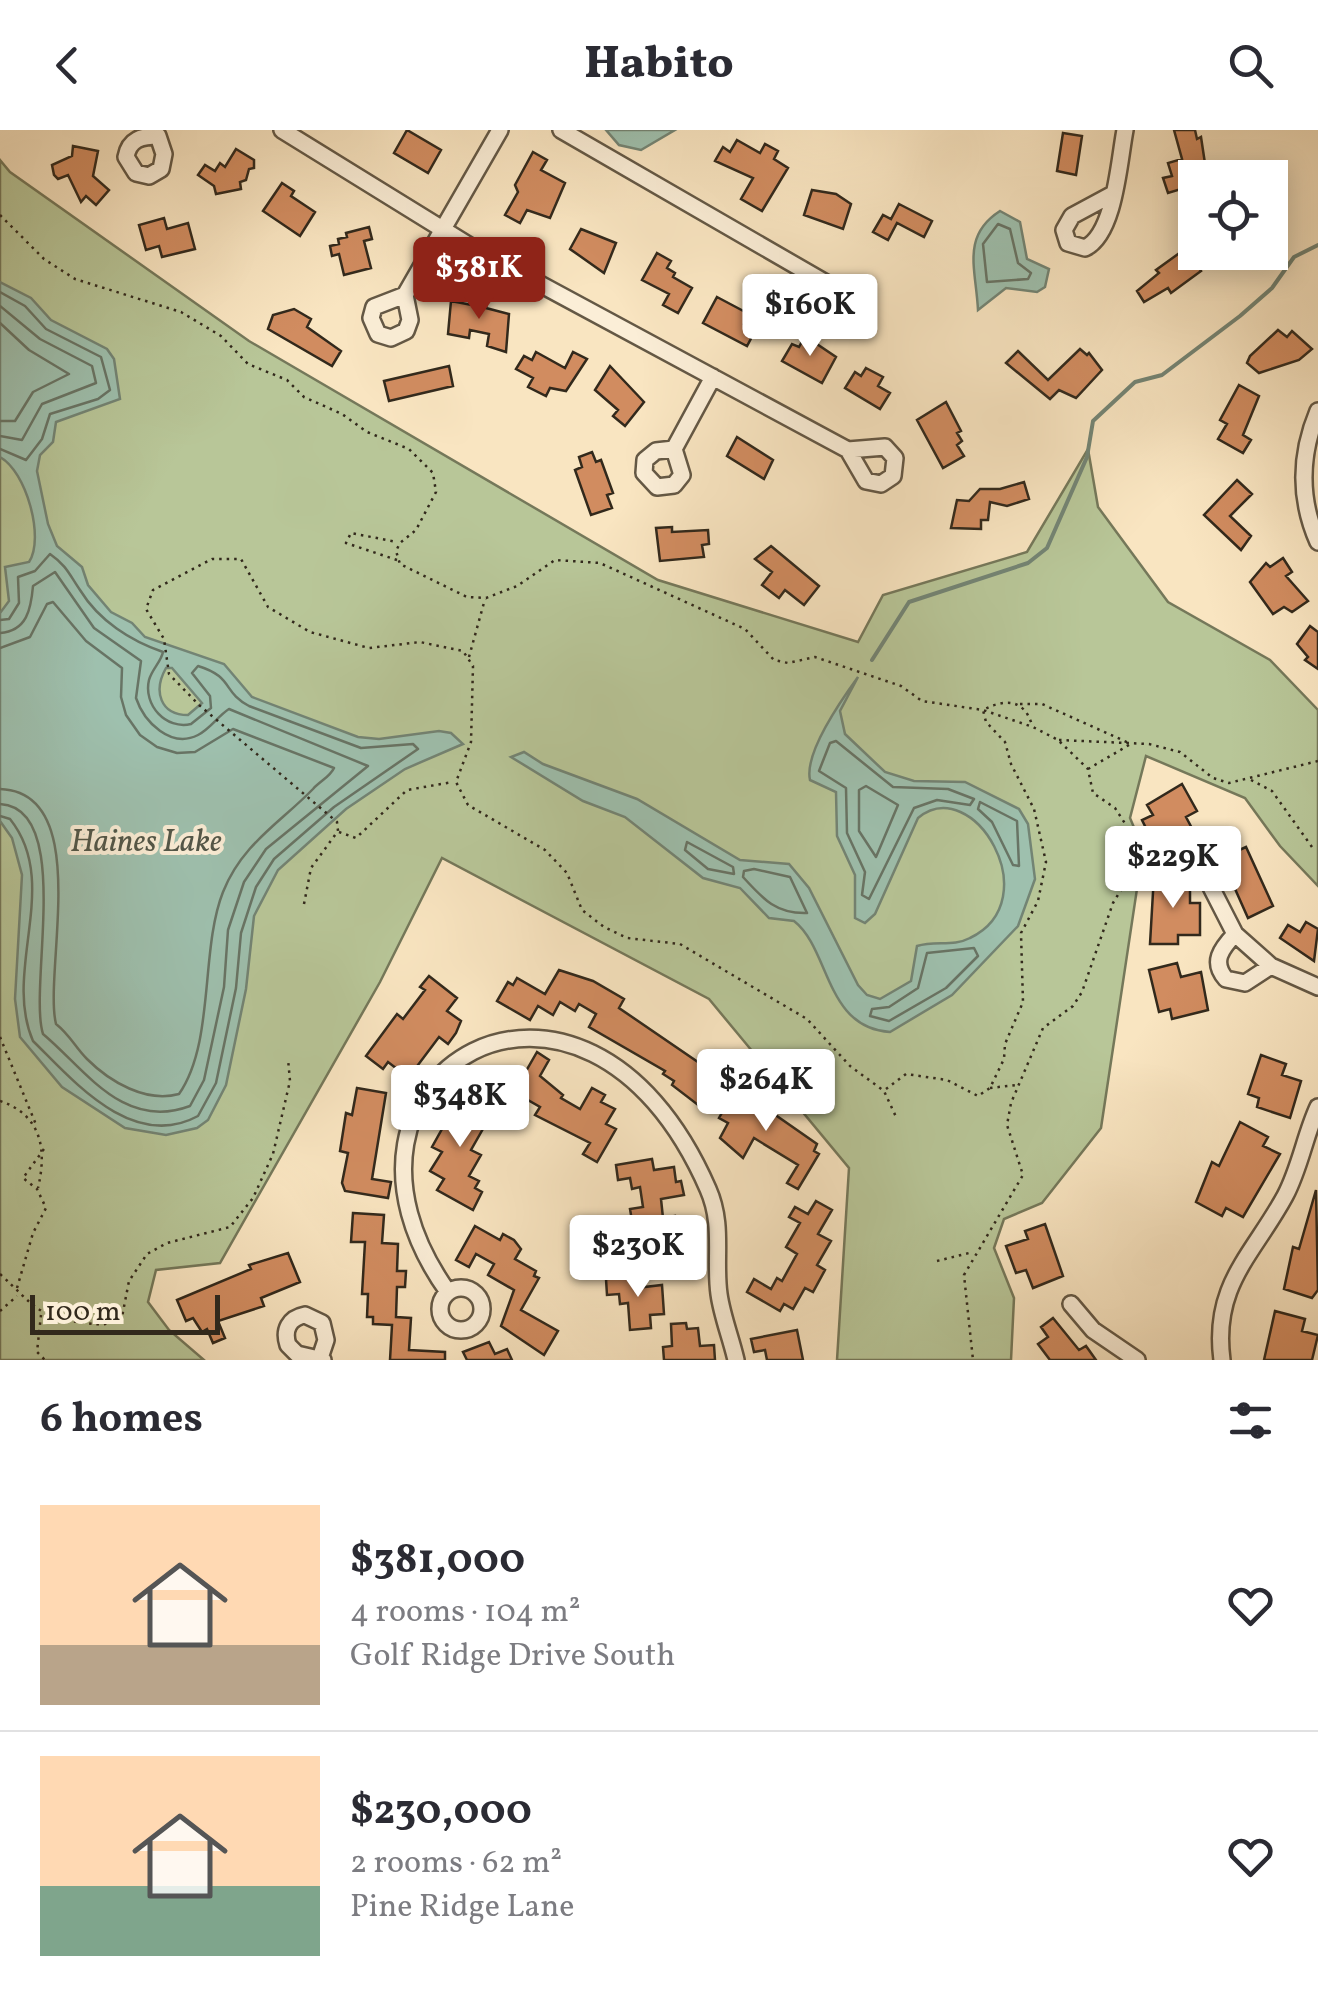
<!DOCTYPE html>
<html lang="en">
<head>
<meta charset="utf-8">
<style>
  body { margin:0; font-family:Vollkorn,serif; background:#f7f7f7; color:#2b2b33; height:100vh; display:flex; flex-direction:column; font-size:38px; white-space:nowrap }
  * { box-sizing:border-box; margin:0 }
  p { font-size:32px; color:#7c7c81 }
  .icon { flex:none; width:55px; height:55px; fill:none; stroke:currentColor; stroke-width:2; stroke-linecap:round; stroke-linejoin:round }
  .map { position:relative; height:1230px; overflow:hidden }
  .sheet { display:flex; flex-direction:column; background:#fff; flex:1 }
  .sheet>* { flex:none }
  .tools { position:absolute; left:1178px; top:30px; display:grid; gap:20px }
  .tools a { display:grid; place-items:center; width:110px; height:110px; border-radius:0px; background:#fff; box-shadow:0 5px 25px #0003; font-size:50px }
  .scale { position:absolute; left:30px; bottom:25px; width:190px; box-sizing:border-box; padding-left:10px; border:5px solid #32291c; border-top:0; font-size:28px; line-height:35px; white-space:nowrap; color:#32291c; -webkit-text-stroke:8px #fbeed7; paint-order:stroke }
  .price { position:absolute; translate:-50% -85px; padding:0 22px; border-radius:10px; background:#fff; color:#222; font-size:32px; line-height:65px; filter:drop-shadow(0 2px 5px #0008) }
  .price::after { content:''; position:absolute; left:50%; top:60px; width:30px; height:22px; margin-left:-15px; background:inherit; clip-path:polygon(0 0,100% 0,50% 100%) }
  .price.current { background:#8f2418; color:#fff }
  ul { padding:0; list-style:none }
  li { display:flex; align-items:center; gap:30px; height:250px; padding:0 40px }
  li+li { border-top:2px solid #e1e1e2 }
  li span { display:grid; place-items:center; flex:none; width:280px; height:200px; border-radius:0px; color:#555 }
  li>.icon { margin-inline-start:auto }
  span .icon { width:120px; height:120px; fill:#fffc; stroke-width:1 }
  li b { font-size:42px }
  h2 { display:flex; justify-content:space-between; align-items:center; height:120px; padding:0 40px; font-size:42px }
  header { display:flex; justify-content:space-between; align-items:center; height:130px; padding:0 40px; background:#fff; font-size:45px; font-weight:800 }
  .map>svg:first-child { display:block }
  .green { fill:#b8c698; stroke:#75785a; stroke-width:2.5 }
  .water { fill:#9ec0ae; stroke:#738474; stroke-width:2.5; fill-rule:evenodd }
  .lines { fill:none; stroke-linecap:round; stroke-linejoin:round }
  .shore { stroke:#687465; stroke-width:2.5 }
  .stream { stroke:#738474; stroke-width:4 }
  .building { fill:#d18c60; stroke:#32291c; stroke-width:2.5 }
  .minor-casing { stroke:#645845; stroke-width:20 }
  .path { stroke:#32291c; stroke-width:2.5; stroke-dasharray:2.5 5; stroke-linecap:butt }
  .minor { stroke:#fbeed7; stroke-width:15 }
  .labels { text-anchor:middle; stroke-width:8; stroke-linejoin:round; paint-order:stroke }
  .water-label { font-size:32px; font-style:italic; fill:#525648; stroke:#fbeed7 }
</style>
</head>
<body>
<header><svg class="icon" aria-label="back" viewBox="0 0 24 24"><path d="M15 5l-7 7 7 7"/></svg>Habito<svg class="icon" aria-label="search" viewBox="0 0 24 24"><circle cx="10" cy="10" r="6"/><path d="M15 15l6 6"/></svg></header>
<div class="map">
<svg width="1318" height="1230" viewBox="0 0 1318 1230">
  <rect width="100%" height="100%" fill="#f9e5c1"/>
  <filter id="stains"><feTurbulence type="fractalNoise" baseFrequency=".002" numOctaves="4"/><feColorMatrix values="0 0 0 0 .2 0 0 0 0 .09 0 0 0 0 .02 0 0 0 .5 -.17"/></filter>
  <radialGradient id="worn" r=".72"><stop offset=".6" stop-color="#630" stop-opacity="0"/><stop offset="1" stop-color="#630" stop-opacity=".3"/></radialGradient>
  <path class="green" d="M0,30l10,12 239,169 409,239 200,62 25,-47 144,-43 61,-103 10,58 70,95 102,58 48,50v176l-38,-40 -35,-48 -99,-42 -16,62 13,31 -42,279 -59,75 -38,16 -10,29 20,50 -3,62h-174l12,-192 -140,-169 -267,-141 -62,124 -160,281 -64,7 -8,32 21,28 35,30h-204z"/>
  <path class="water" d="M606,0h69l-34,20 -22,-5z
    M1000,81l20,11 7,37 22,10 -4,18 -8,5 -31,-4 -28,22c-2,-41 -17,-74 22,-99z
    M0,152l31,16 20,22 56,29 7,10 6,40 -64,23 -3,20 -13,13 -3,16 11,53 9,22 25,21 6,18 23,27 21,11 13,14 79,27 28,33 106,40 21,2 60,-8 12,2 12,11 -58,25 -59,40 -68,61 -24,46 -8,73 -20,96 -18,35 -11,8 -31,7 -41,-7 -63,-41 -42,-50 -5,-38 7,-124 -10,-37 -12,-17v-208l9,-12 -4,-34 24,-5c16,-24 -3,-91 -29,-105zM172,538l30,35 -14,12c-28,0 -35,-24 -22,-47z
    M858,547l-18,34 5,23 40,38 29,9 51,1 54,27 9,15 7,55 -17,47 -66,69 -62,37c-65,-4 -60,-83 -96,-111l-25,-3 -29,-30 -37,-10 -78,-61 -42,-16 -72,-44 13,-5 19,12 94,35 103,61 49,4 20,24 49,97 9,10 13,4 31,-18 6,-35c18,-6 36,1 53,-8 79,-38 3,-166 -52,-120l-43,96 -10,9 -10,-5v-43l-18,-39 -1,-44 -26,-12c-6,-27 32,-81 48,-103z"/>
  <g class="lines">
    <path class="shore" d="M998,94l12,5 8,34 13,10 -3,6 -41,3 -4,-38z
      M0,162l25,14 21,23 55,28 9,33 -12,9 -48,15 -8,25 -16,21 -26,-11
      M0,176l40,33 52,27 4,17 -54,21 -20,36 -22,-4
      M0,193l29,27 40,24 -36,18 -18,29h-15
      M0,490l9,-1 10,-16 -1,-26 17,-6 15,-17c17,12 19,20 30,36 19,31 51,51 83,62 -2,10 -11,17 -14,28 -6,25 17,50 42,44l20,-16 -1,-12 -18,-23 6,-7c36,11 24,26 51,40l112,42 52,-4 5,5 -84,58 -60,52 -18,28 -15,46 -5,55 -20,95 -18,33c-66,36 -126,-37 -165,-75 -31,-71 29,-157 -23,-222l-10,-3
      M0,503c27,-2 31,-24 33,-47l22,-14 39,56 47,33 -5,37c8,24 35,51 62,37 13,-7 20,-19 31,-26l139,57 -102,83 -22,33 -16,48 -4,57 -20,93 -14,26c-67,25 -105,-37 -147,-72 -15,-47 31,-226 -43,-230
      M0,518l30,-11 17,-33 6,-2 33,39 36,27 -1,29 5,18 14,20 17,12 20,6 18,-1 38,-23 101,39c-4,9 -14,13 -21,21 -33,34 -71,55 -90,103 -23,58 -8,150 -44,202 -33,9 -69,-12 -92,-35 -12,-12 -17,-24 -31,-35 -13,-53 38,-232 -56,-235
      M836,611l57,46 55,2 26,10 -4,6 -33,-5 -23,8 -45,91 -7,-4 3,-23 -18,-39 -1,-45 -27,-17 11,-28z
      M866,656l32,19 -22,52 -17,-26v-41z
      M980,672l37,19 2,45 -6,-1 -21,-43 -14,-13z
      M687,712l46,25 1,7 -26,-5 -23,-19z
      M754,739l36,8 17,36c-31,1 -44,-14 -64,-36l1,-6z
      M974,818l4,8 -32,32 -57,33 -19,-5 2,-7 17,-2 29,-19 9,-35z"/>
    <path class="stream" d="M872,530l37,-58 119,-39 19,-15 40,-91 6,-36 42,-39 27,-7 78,-59 32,-28 22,-31 24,-12"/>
  </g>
  <path class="building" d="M407,0l34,20 -13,23 -34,-20z
    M1174,0h21l2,9 4,-2 5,33 -21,6 3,11 -20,6 -5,-15 9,-2 -4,-13 14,-4z
    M1063,3l19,3 -6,39 -19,-4z
    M737,10l23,13 5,-9 13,7 -4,8 14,9 -26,43 -21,-12 12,-21 -38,-17 8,-14 7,5z
    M73,16l25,5 -5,25 16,14 -13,15 -10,-9 -5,6 -13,-27 -10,4 -4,-4 -2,-10 20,-9z
    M236,19l18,11v8l-5,1 -3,11 -6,2 1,7 -25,5 -2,-8 -16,-11 7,-10 10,6 5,-8 5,4z
    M533,22l14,8 -6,10 24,13 -15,35 -23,-8 -7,13 -15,-8 13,-23 -3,-7z
    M282,53l12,8 -3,5 24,16 -15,24 -37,-25z
    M812,60l24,4 15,10 -8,25 -39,-14z
    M899,74l33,17 -8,16 -27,-14 -9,17 -15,-8 10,-17 8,4z
    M164,88l3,11 21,-6 7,26 -33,8 -3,-11 -13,4 -7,-25z
    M369,97l3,12 -8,2 7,27 -27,7 -5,-21 -7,2 -2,-10 9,-2 -1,-5 9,-2 -1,-4z
    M581,99l35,14 -12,30 -34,-24z
    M1185,119l16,22 -30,22 -3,-5 -24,14 -7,-11 22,-18 -3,-3z
    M657,123l14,8 -4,7 8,5 -2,4 19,11 -14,25 -15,-8 6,-11 -27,-14z
    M473,165l15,3 -2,10 23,6 -3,38 -19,-6 2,-12 -19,-4 -1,8 -21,-4 3,-33 21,4z
    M717,167l32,17 -5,10 11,7 -8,15 -44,-23z
    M294,179l17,10 -4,8 34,24 -9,15 -64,-37 5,-14z
    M1278,200l9,7 5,-6 20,18 -13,11 -40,13 -12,-10 3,-7z
    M805,206l31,21 -14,26 -40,-22 10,-17 7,3z
    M1080,219l7,6 2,-2 13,17 -26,28 -17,-8 -9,9 -44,-36 12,-12 30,29z
    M536,222l29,16 8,-16 14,7 -21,32 -16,-3 -4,8 -18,-9 5,-9 -17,-9 8,-13 8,4z
    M449,236l4,20 -64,15 -5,-20z
    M610,236l34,36 -19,24 -12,-10 5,-6 -23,-20z
    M866,238l17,9 -5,9 12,7 -10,16 -35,-21 10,-16 6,4z
    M1239,255l20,11 -16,39 8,5 -8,13 -25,-14 9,-15 -7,-4z
    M946,272l15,29 -4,2 5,8 -5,4 7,11 -21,12 -26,-48z
    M737,307l36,23 -9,19 -37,-23z
    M592,322l4,10 5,-2 12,33 -6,2 5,13 -21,7 -16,-45 7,-3 -3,-10z
    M1237,350l15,14 -22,22 21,20 -10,14 -37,-35z
    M1024,352l5,17 -22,7 -17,-4 -2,18h-7v9l-30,-1 6,-28 12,1 11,-12h20z
    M672,397v5l36,-2 1,14 -7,1 2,12 -44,4 -4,-33z
    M771,416l48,40 -15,19 -19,-15 -6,8 -17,-13 10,-13 -17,-13z
    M1283,428l9,14 -6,4 22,25 -16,11 -8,-5 -11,7 -23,-32 16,-19 4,4z
    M1310,496l8,6v37l-13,-9 3,-3 -11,-13z
    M1182,654l15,27 -11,6 9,17 -37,18 -16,-32 11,-5 -6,-10z
    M1229,708l6,14 11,-5 27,59 -25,12 -33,-74z
    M1154,745h26v14h10v14h10v32h-22v9h-28z
    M1306,792l12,7 -4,32 -34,-23 8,-13 12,7z
    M1177,833l4,14 20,-5 7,38 -36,9 -2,-10 -11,3 -10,-42z
    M559,840l34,11 31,18 -5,9 92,63 8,8 -17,29 -30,-23 2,-4 -11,-7 2,-3 -76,-44 7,-13 -17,-10 -4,7 -15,-9 -7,13 -15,-9 -8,14 -33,-19 11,-19 5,3 4,-7 28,16z
    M429,846l28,22 -10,13 14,10 -5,12 -8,11 -9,-7 -27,36 -7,-6 -4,5 -13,-10 -5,7 -17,-13 31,-42 6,5 22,-29 -5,-3z
    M537,922l12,8 -9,16 23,19 -2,3 19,11 12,-21 13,7 -4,7 14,7 -9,15 10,5 -19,33 -14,-8 7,-11 -55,-28 5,-8 -26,-15z
    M1261,925l25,9 -4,11 19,6 -11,37 -33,-11 2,-9 -11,-4z
    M739,953l14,8 -7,13 25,14 3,-4 43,30 -3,7 5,3 -21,35 -11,-6 11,-18 -44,-27 -11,20 -23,-20 8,-15 -9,-5z
    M357,958l29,5 -14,86 19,3 -3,16 -43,-7 -3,-8 6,-30 -8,-2 6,-38 6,2z
    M469,959l17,9 -13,23 11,6 -13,23 10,5 -12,21 10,5 -4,7 7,4 -9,18 -36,-20 7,-11 -14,-8 12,-19 -10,-5 20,-36 -9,-5 7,-12 12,7z
    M1240,992l28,15 -5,9 17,8 -37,63 -17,-9 -4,8 -26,-14 16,-40 7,4z
    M652,1029l2,11 20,-3 2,15 5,-1 3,14 -23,4 2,19 12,-2 5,28 14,-2 3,14 -47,8 -5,-33 -11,2 -4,-24 13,-2 -3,-20 -8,2 -2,-11 -12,2 -2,-15z
    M1316,1060l2,100 -6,8 -28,-9 9,-42 6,2z
    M816,1071l16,9 -14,24 13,7 -14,24 8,5 -12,22 -8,-4 -12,21 -9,-5 -4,7 -33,-19 7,-13 17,10 6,-11 5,3 15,-27 -11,-7 14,-24 -11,-6 6,-10 13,7z
    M353,1083l31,2 -2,28 16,1 -1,27h9l-1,16h-8l-1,30 15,1 -2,32 36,2v8h-55l2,-35 -19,-1v-7h-6l1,-23h-6l3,-52h-14z
    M1045,1094l18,52 -30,12 -7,-18 -10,3 -10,-27 22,-7 -3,-8z
    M475,1096l25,14 3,-6 11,6 7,9 -6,10 21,12 -2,5 5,2 -18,32 37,21 -14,24 -43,-29 13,-36 -26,-15 6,-11 -18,-10 -7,13 -13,-7z
    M288,1123l12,29 -39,16 3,8 -46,15 7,17 -12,5 -6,-14 -5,3 -9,-14 -7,3 -9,-21 74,-31 -2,-4z
    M643,1147l1,10 18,-2 2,29 -14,1 1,13 -21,2 -2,-27 -8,1 -1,-10 -12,1 -1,-16z
    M1275,1181l30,8 -3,12 16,4 -6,25h-48z
    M1053,1188l26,32 7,-4 10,14h-46l-12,-16 10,-7 -7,-10z
    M686,1193l1,6 11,-1 2,18 14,-1 1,15h-51l-1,-13 9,-1 -1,-22z
    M797,1200l6,30h-36l-2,-10 -11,2 -3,-13z
    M489,1212l6,12 12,-5 5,11h-45l-4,-8z"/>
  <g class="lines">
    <defs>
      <path id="minor" d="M282,0l191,118 375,202 37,-3 10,11 -2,18 -12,8 -15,-3 -18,-31
        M561,0l303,175
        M158,6l6,18 -3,15 -12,7 -13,-3 -10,-16c3,-18 16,-21 32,-21z
        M1111,65l-39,21 -8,14 4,13 17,5c30,-14 34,-87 40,-118
        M405,165l5,25 -4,11 -15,7 -13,-4 -7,-16 3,-11 31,-12 95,-165
        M1318,281c-18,43 -19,88 0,131
        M674,319l8,26 -8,10 -17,2 -13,-14 1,-13 11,-9 18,-2 39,-72
        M1192,720l43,84 36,32 47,21
        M1235,804c-14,15 -24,28 -9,45l19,4 26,-17
        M440 1179a21 21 0 1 1 42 0a21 21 0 1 1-42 0Z
        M448,1162c-155,-217 135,-390 260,-103 16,36 6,69 11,105 3,22 12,44 17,66
        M1071,1174l22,26 44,30
        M320,1228l6,-18 -4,-17 -17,-8c-16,3 -22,15 -17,30l9,9 26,6
        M1222,1230c-10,-75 31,-105 63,-164 15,-28 20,-61 33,-89"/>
    </defs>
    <use href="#minor" class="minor-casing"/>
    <path class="path" d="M0,85l44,44 31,20 106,33 40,24 27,28 39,16 17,17 38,17 25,18 42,17 24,24 3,19 -20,38 -16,13 -4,8 4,13 67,33 19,1 31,-12 38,-26 45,3 145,66 29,31 14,3 27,-6 86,29 21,15 61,9 50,17 25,13 30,29 5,24 22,15 20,31 -13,36 2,10 -11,18 -31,89 -9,14 -30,22 -32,75 -4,22 16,50 -59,100 9,85
      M397,430l-51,-17 5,-10 46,9
      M469,527l16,-58
      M1020,574h22l87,39
      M1059,610l90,4 31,8 33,26 16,5 89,-22
      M1088,639l41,-24
      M1251,650l21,11 40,56
      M339,702l17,6 51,-48 46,-8
      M304,774l7,-36 27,-37 -1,-9 -138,-117 -30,-31 -5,-35 -18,-30 7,-19 59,-31h29l27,48 42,25 59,16 51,-6 43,9 10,15 -2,76 -15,40 12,23 77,45 22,23 15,37 22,17 23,11 53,6 127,75 43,47 34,25 13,28
      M0,907l37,90
      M990,958l26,-3
      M886,959l20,-15 41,6 31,16 12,-8 14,-29 1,-15 18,-42 -2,-69 17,-32 8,-39 -12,-53 -23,-45 -6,-22 -19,-20 -3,-12c21,-11 41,-12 49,15
      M0,971c42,14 47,49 38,87
      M937,1131l36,-9
      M0,1144c34,31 36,43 85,49 15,2 24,3 37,-6l7,-36 18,-27 20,-11 63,-16 23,-29 20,-44 17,-73 -2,-22
      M17,1158l16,-55 13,-25 -9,-19 -14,-11 21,-29
      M0,1181l17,-15
      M41,1185l-4,37 8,8"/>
    <use href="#minor" class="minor"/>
  </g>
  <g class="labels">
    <g class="water-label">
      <text x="146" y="721">Haines Lake</text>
    </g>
  </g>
  <rect width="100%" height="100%" filter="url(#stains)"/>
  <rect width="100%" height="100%" fill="url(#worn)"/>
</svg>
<div class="tools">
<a><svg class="icon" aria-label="locate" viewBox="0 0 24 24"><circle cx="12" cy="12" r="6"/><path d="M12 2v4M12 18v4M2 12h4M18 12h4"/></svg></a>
</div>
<div class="scale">100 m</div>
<b class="price current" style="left:479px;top:192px">$381K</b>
<b class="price" style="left:810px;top:229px">$160K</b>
<b class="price" style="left:1173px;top:781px">$229K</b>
<b class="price" style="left:766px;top:1004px">$264K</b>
<b class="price" style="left:460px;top:1020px">$348K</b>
<b class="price" style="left:638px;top:1170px">$230K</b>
</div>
<section class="sheet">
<h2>6 homes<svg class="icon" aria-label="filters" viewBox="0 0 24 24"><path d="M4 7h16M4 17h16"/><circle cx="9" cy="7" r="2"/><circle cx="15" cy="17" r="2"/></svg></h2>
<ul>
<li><span style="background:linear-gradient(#ffd9b3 70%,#b9a48a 0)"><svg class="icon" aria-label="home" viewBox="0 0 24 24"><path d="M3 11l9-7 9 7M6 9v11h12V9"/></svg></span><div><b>$381,000</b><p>4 rooms · 104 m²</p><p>Golf Ridge Drive South</p></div><svg class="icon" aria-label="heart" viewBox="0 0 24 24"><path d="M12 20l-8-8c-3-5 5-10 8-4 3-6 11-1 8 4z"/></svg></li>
<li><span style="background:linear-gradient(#ffd9b3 65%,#7fa58c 0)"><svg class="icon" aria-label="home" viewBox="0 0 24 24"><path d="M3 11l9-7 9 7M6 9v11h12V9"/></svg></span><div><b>$230,000</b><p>2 rooms · 62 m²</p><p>Pine Ridge Lane</p></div><svg class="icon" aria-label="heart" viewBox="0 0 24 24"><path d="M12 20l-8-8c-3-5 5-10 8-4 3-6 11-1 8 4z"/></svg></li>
</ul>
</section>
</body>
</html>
